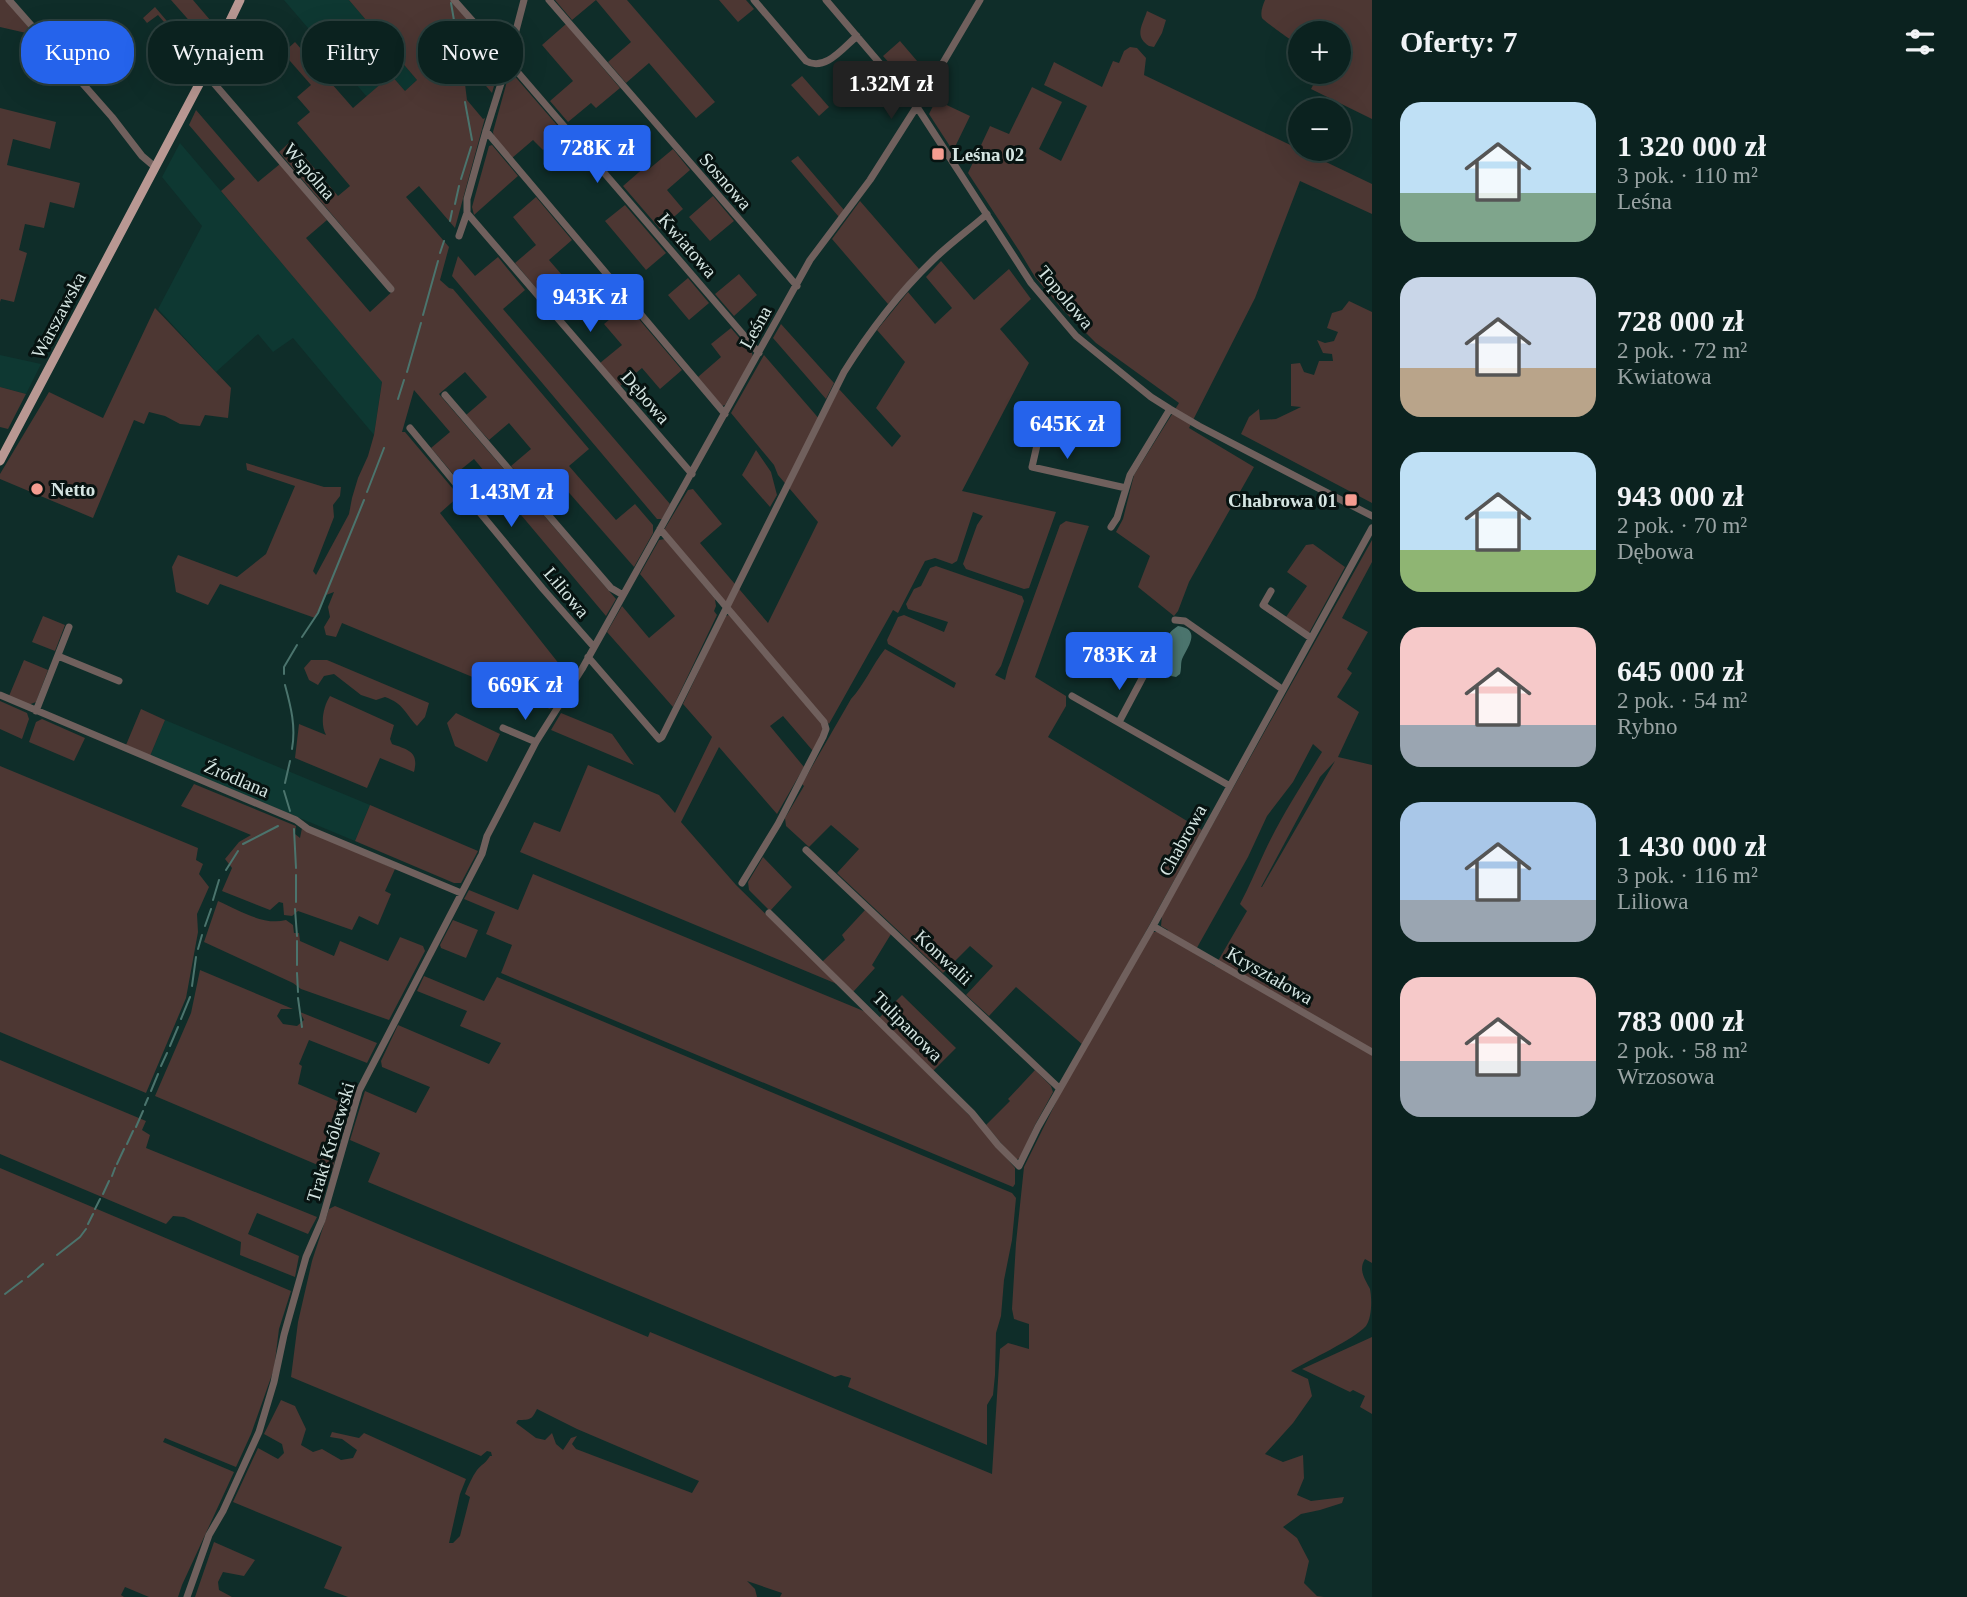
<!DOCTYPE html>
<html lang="pl">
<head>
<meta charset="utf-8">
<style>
  body { margin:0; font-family:"Times New Roman",serif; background:#142a28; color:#f1f3f6; height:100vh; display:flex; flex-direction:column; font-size:26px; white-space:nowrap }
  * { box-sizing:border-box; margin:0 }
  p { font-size:23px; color:#9aa4a4 }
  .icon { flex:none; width:38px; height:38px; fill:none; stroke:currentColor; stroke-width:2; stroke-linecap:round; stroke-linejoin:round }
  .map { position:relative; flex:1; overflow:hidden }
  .sheet { display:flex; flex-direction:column; background:#0b221f; width:595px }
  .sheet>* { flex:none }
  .banner { position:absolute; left:21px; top:21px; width:665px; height:63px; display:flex; gap:14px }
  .tools { position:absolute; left:1288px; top:21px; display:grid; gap:14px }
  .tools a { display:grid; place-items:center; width:63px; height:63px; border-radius:50%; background:#0b221f; box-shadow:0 7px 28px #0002,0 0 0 2px #2b3f3d; font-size:35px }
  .price { position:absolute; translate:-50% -60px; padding:0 16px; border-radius:7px; background:#2563eb; color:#fff; font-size:23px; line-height:46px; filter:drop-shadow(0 2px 4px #0008) }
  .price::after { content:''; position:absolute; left:50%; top:42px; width:21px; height:16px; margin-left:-10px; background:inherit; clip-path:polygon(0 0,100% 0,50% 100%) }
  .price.current { background:#222; color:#fff }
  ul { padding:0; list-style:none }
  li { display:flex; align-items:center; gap:21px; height:175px; padding:0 28px }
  li span { display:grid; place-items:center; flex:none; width:196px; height:140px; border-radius:21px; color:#555 }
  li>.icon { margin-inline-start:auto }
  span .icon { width:84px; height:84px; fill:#fffc; stroke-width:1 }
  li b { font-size:30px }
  h2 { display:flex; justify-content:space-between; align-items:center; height:84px; padding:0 28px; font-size:30px }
  .pill { padding:0 24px; border-radius:28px; background:#0b221f; box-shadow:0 7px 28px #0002,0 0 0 2px #2b3f3d; font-size:24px; line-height:63px }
  .pill.current { background:#2563eb; color:#fff }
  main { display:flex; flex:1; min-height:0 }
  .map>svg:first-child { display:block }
  .built { fill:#0e3832 }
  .green { fill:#4d3733; fill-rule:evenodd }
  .water { fill:#4b746d }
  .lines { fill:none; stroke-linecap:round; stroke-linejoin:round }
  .stream { stroke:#4b746d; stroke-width:2 }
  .minor { stroke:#70605d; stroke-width:7 }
  .major { stroke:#b99893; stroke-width:9 }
  .poi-dot { fill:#f59c90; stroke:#071311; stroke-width:2.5 }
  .labels { text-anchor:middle; stroke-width:6; stroke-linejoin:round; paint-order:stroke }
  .poi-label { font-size:19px; font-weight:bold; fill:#d5e5e2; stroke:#071311; text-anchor:start }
  .street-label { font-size:19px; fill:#d5e5e2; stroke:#071311 }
</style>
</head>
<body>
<main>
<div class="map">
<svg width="1372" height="1597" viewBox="0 0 1372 1597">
  <rect width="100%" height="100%" fill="#0f2d29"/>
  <path class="built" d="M284,0h65l68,80 -12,11 -14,-16 -24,22z
    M180,143l202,238 -8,54 -81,-97 -20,14 -15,-18 -42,38 -58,-63 44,-83 -40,-49z
    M0,355l41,9 -15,30 -26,-7z
    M165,720l205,85 -15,36 -205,-85z"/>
  <path class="green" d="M0,0h6l29,35 -35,-8z
    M171,0h22l23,27 -7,16z
    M349,0h102l50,61 -9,32 -28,-33h-2l5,40 16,19 2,-1 -30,110 -36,-42 -13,11 43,50 -9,33 9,8 4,1 136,160 -20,17 47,54 19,-16 18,21v8l-19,34 -77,-88 -20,17 -26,-30 20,-17 -22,-26 -20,17 -23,-25 21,-18 -22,-25 -26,22 177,205 -10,17 -132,-157 -20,16 -23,-27 19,-16 -36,-42 -12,42h3l54,64 -19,17 131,166 -21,30 -208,-86 -6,14 -10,-2 -2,-8 6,-10 -2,-10 6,-15 -8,3 -11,23 -95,-34 -12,21 -32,-13 -4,-25 6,-12 59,22 29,-23 29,-68 -48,-16 -1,-7 78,24h17l-1,9 -7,9 1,12 -21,54 3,4 33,-61 3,-16 6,-20 10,-22 6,-21 8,-53 -161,-191 14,-12 -46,-54 7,-15 62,72 22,-18 47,56 -21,18 64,74 25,-23 -116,-137 12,-11 47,55 12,-10 -53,-63 13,-11 -13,-15 14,-12 -28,-32 12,-11 58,66 38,-33 14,16 12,-11z
    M555,0h72l88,102 -19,16 -47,-55 -23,20 -18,-21 23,-20 -35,-42 -24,20z
    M719,0h27l8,9 -16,13z
    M1265,0h107v119l-61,-30 9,-17h19v-39h-39v13c-5,-3 -36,-25 -38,-28 -2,-6 1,-13 3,-18z
    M155,7l45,53 -1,3 -41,-48 -11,8 -4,-5z
    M1147,11l19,9 -4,13 -8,14 -5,-1c-15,-10 -7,-20 -2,-35z
    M566,24l54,64 -24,20 -5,-5 -23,19 -18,-21 23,-20 -31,-36z
    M900,41l29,34c-5,8 -10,12 -19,11l-27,-30z
    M1130,47l7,1 9,10 -2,17 228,109v30l-72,-33 -45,117 -66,130 65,39 -65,115 -11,29 -4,5 -36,-29 12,-31 -34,-24 7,-13 11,-44 45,-72 -83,-60 -32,-32 -29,-34 -15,-25 -52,-79 22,-47 19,8 23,-47 30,15 -23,47 22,12 26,-55 -43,-21 10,-23 48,25 11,-26 6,2 5,-12z
    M512,73l51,59 -20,18 -10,-10 -21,18 -18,-21 -1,-5 16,-58z
    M802,76l27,31 -10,9 -28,-31z
    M936,100l34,16 -17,35 -24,-37z
    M0,108l56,14 -6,27 -37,-10 -6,26 73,18 -6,25 -24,-6 -6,26 -19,-4 -6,26 8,3 -13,49 -13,-3 -1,3z
    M492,145l26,31 -44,39 -2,-8 17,-61z
    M673,149l17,21 -23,20 16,19 -23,20 -37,-43 23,-20 3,3z
    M798,156l46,54 -5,7 -48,-56z
    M713,196l21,25 -24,20 -21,-24z
    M536,197l36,43 -23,20 32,37 -22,18 -44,-52 21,-18 -23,-28z
    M860,201l59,68 -31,35 -56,-65z
    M625,205l41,48 -20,17 -41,-49z
    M458,256l17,20 23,-19 27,33 -22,19 167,195 -8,15h-5l-205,-243z
    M941,261l33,39 35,-31 22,30 -31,30 29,34 -67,128 94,21 -27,76 -5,1 -58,-20 -3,-5 14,-39 6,-9 -10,-4 -16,49 -5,3 -17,-6 -10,3 -27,52 -5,-3 -64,114 -165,-194 24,-40 5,-1 29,35 -22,19 68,80 50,-101 -40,-47 -4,-10 -43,-52 33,-58 57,66 18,-32 53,58 9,-11 -25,-28 29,-46 -28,-32 31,-38 27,32 17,-16 -26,-31z
    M739,274l18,21 -23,21 -19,-22z
    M688,278l21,25 -20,17 -21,-25z
    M1349,301l23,11v191l-131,-69 8,-17 10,-8 1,11 16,-1 25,-12 -10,-1v-42l9,-1 4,9 10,3 5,-14h14l-1,-7 -9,-1 -6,-13 8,3 9,-2 4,-9 -11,-4 5,-15 10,-3z
    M627,305l55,65 -22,19 -18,-21 -22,18 -20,-23 22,-18 -18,-21z
    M155,308l76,80 -3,30 -23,-3 -5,11 -20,-2 -15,-8 -16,-4 -5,12 -10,-4 -41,98 -93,-39v-5l49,-82 54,26z
    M781,324l53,59 -8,16 -53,-61z
    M731,328l21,25 1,4 -28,48 -3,1 -24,-29 23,-20 -10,-13z
    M0,387l26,7 -18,35 -8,-2z
    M756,450l15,22 6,23 -7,12 -28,-32z
    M1066,521l23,5 -54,151 31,19v10l-18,31 154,93 -119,215 -67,-58 -27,29 -23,-21 27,-29 -23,-20 -27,27 -106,-100 22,-24 -28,-24 -22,22 -23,-21 -1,-8 19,-32 -2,-2 49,-85c14,-15 21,-34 34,-50l69,39 2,-5 -68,-39 -1,-4 11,-23 6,-2 40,17 4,-10 -40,-13 -2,-5 8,-15 7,-3 9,-18 6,-2 86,30 2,5 -23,65 -6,9 10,5 3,-12 52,-143z
    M665,539l50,60 1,7 -2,5 3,4 -44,92 -66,-75 15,-26 27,32 26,-22 -35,-42 19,-34z
    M1372,540v22l-30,56 26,14 -21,37 5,4 -15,24 22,15 -21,45 34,8v498l-7,-4c-7,11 0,20 5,30 2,10 2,29 -4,37 -13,14 -57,34 -75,45l17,8 4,17 -19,27 -28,31 18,8 20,-7 1,23 -7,17 14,6 33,-4 -2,6 -22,7 -19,4 -18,13 14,11 12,23 -5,22 13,13 7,1h-544l2,-4 -35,-12 8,8 2,8h-409l-24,-9 18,-41 -109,-45 25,-54 20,11 6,-6 -2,-9 -18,-10 17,-34 14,6 11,23 -5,16 12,7 9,-3 19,11 12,-2 4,-8 -15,-11 -12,-2 2,-5 27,6 5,-5 102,46 -6,15 -11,49h4l7,-7 10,-39 -5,-3c3,-8 7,-17 12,-24 5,-6 9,-7 13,-14h2l-1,-4 -4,-1 -6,5 -190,-79 7,-55 14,-61 17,-52 6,-3 313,131 2,-5 342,142 8,-125 8,-6 21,6v-25l-15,-5 -2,-10 4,-66 8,-76 36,-73 91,-162h7l7,4 3,-6 -7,-4 1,-11zM1313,744l9,8c-20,33 -42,66 -58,101 -8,17 -15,34 -24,51l7,7 -32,55 -21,-13 54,-96 19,-41 26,-34zM1335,761l-73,126h-1l59,-110zM537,1409l40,20 122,52 -7,12 -116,-44 -4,-5 5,-8 -6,2 -8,12 -7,-6 -4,-11 -7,7 -9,-2 -20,-15 2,-3c13,0 14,-1 19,-11z
    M1313,544l32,23 -36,66 -23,-16 21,-31 -20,-14 19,-27z
    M729,615l94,110v9l-10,17 -30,-35 -13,10 34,41 -27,47 -58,-67 -38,75 55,63 101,99 -317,-132 14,-30 26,10 28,-67 71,30 16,18 37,-76 -29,-33 42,-88z
    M43,616l22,9 -10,26 -23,-9z
    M24,660l24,10 -12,32 -8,3 -19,-9z
    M311,660h16l102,43 -4,14 -8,9c-13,-14 -13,-22 -32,-29l-9,3 -15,-5 -27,-21 -10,2 -6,9 -9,-5 -5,-12z
    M330,696l64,29 -4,14 2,5c17,6 27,8 22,28l-34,-14 -13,30 -72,-30 4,-34 27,11c-6,-11 -3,-28 4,-39z
    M0,701l27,12 2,6 -7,20 -22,-10z
    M141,709l24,11 -15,36 -24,-11z
    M456,713l44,21 -13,28 -32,-16 -8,-23z
    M561,713l51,21 22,31 -83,-35z
    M42,719l43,19 -11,23 -45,-19 7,-20z
    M0,766l198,82 -2,12 7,4 -4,10 10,13 -12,27 1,18 -12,66 -40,95 -146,-61z
    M194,784l102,42 -1,8 5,4 2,-10 93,41 -10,22 6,3 -13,31 -19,-9 -7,14 -54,-19 -6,5 -8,-1 -1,-12 -4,-1 -9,8 -48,-19 10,-23 -7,-9 14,-17 12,-7 -70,-29z
    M370,805l108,46 -17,32h-7l-99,-42z
    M763,857l29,30 -22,24 -21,-21 -1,-8z
    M533,874l333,138 111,111 38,45v16l-2,3 -512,-214 11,-28 -26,-11 9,-22 -31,-13 5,-9 49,20z
    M218,901c21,9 45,25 68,19l7,5 1,8h5l1,8 34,15 6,-15 48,20 12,-24 23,9 2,5 -36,69 -88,-31 -8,-6 -89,-41z
    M865,910l26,24 -19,31 3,3 -22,24 -31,-30 23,-22 -3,-5z
    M453,920l25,10 -12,28 -25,-10 -1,-3z
    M200,970l93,39h-12l-4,7 6,8 14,2 7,-6 -4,-8 77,31 -10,20 -58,-23 -10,24 3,2 -4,18 51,22 -17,65 -177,-75 36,-83z
    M424,976l60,25 13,-24 515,216 4,5 -4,42 -8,40 -3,36 -5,17 -1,42 -2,20 -6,10v40l-139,-58 3,-9 -10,-3 -6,2 -467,-195 12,-29 -30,-13 15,-49 51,22 14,-26 -48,-20 -1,-6 17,-36 91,39 12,-21 -41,-17 7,-15 -50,-20z
    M902,995l54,53 -23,23 -54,-53z
    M0,1060l146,61 -4,9 8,5 -4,13 171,69 -9,17 -51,-21 -9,21 51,22 -4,21 -55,-22 1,-13 -57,-25 -11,-1 -7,8 -166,-70z
    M1035,1070l16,16 2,6 -18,33 -15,33 -5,2 -29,-35 24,-24 -2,-2z
    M0,1168l291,123 -12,38 -5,40 -23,65 -15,33 -71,-29 -2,4 71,30 -52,113 -4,12h-29l-24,-10 -4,8 3,2h-124z
    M1372,1337v77l-12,-7 5,-11 -12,-6 -3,2 -48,-23z
    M214,1542l41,18 -11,16 -21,-4 -5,10 1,8 13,7h-37z"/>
  <path class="water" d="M1178,626c22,3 12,18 5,31 -3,5 -1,11 -3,17l-4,3 -5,-1 -7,-8v-8l7,-7c-7,-13 -5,-19 7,-27z"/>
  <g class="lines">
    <path class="stream" d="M451,3l13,75
      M465,102l7,38
      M461,179l10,-32
      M455,204l4,-18
      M450,221l2,-10
      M440,253l4,-12
      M423,315l15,-54
      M407,372l14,-49
      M398,399l6,-19
      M367,492l17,-44
      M302,637l16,-24 46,-113
      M284,674v-7l13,-22
      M285,685c6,22 11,42 7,64
      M285,783l5,-22
      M284,791l6,20
      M294,829l2,39
      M243,844l35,-18
      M226,870l12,-19
      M296,875v27
      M213,900l6,-20
      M295,909l2,27
      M205,926l6,-17
      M297,941v24
      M198,949l4,-14
      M297,973l1,19
      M192,986l4,-29
      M298,998l4,29
      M181,1019l9,-22
      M170,1046l8,-19
      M161,1066l6,-13
      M151,1091l7,-17
      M145,1105l3,-7
      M136,1127l7,-16
      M127,1144l6,-13
      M117,1164l7,-15
      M112,1176l3,-8
      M103,1194l6,-13
      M95,1209l5,-10
      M88,1224l5,-10
      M57,1255l23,-18 6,-8
      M28,1277l15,-13
      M5,1294l17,-13"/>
    <path class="minor" d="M9,0l103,117 30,39 13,11
      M454,0l54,61 251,292
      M549,0l248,286
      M754,0l52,61c19,11 37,-13 51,-25
      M826,0l91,107 114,176 45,53 75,61 19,12 29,17 173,90
      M205,73l186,216
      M486,131l239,283
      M467,213l225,261
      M459,236l8,-23v-14l19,-68 22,-70 16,-61
      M445,395l166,193 12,7
      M1045,410l-13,57 94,21
      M410,428l133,161 51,58
      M1111,527l6,-9 13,-43 40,-66
      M660,529l164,193 2,7 -3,8 -45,87 -36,59
      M1271,591l-8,14 48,33
      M1175,620l10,1 97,68
      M58,656l61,25
      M588,657l71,82 3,-2 182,-365c25,-40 54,-78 88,-111 17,-17 37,-31 55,-47
      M0,695l296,125 12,9 153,64
      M1072,696l158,90
      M36,711l33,-84
      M1119,722l25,-47
      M503,728l33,14
      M806,850l253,238
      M769,913l203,200 26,32 21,21 19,-39 115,-201 219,-398
      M1153,926l219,126
      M187,1597l22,-62 14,-24 36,-79 15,-50 10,-47 22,-78 16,-37 37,-129 123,-237 5,-18 49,-94 46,-73 228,-409 60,-80 54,-85 56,-95"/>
    <path class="major" d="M0,461l205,-388 35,-73"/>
  </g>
  <g class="poi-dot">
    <rect x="931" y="147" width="14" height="14" rx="3.5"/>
    <circle cx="37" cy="489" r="7"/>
    <rect x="1344" y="493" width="14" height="14" rx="3.5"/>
  </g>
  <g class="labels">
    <g class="poi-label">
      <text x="952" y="161">Leśna 02</text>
      <text x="51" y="496">Netto</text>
      <text x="1337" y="507" text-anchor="end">Chabrowa 01</text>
    </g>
    <g class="street-label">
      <text transform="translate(310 171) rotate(49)" y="7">Wspólna</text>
      <text transform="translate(726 181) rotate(49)" y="7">Sosnowa</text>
      <text transform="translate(688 245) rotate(49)" y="7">Kwiatowa</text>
      <text transform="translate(1066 297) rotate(50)" y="7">Topolowa</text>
      <text transform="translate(58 315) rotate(-62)" y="7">Warszawska</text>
      <text transform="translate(755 327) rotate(-61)" y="7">Leśna</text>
      <text transform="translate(646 397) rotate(49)" y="7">Dębowa</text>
      <text transform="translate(567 592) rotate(50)" y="7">Liliowa</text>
      <text transform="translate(237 778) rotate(23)" y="7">Źródlana</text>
      <text transform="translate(1182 840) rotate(-61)" y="7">Chabrowa</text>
      <text transform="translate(944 957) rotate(43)" y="7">Konwalii</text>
      <text transform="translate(1270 975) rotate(30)" y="7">Kryształowa</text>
      <text transform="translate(908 1026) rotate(45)" y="7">Tulipanowa</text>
      <text transform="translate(330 1142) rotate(-73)" y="7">Trakt Królewski</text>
    </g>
  </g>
</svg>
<div class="tools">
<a>+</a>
<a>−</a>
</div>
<b class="price current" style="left:891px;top:121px">1.32M zł</b>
<b class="price" style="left:597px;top:185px">728K zł</b>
<b class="price" style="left:590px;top:334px">943K zł</b>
<b class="price" style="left:1067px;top:461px">645K zł</b>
<b class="price" style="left:511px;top:529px">1.43M zł</b>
<b class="price" style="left:1119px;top:692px">783K zł</b>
<b class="price" style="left:525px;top:722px">669K zł</b>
<div class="banner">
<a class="pill current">Kupno</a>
<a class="pill">Wynajem</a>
<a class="pill">Filtry</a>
<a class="pill">Nowe</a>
</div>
</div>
<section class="sheet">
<h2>Oferty: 7<svg class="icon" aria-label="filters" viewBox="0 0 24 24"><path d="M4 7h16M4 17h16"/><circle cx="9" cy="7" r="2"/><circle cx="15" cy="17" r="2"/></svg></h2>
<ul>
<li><span style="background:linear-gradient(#bfe0f5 65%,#7fa58c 0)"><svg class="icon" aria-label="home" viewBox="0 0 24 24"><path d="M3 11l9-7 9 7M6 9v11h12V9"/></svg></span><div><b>1 320 000 zł</b><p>3 pok. · 110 m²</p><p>Leśna</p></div></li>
<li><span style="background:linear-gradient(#c9d6e8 65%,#b9a48a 0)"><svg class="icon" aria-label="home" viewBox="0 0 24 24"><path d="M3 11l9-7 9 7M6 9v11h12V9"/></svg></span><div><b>728 000 zł</b><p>2 pok. · 72 m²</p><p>Kwiatowa</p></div></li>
<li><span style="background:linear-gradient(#bfe0f5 70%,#8fb573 0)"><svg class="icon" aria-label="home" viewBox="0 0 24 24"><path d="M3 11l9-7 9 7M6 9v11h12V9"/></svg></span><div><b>943 000 zł</b><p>2 pok. · 70 m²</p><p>Dębowa</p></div></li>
<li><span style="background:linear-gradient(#f6c9c9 70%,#9aa5b1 0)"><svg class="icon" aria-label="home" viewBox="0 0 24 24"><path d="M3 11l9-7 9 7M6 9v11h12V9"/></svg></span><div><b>645 000 zł</b><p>2 pok. · 54 m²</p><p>Rybno</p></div></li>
<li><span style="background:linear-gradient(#a9c7e8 70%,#9aa5b1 0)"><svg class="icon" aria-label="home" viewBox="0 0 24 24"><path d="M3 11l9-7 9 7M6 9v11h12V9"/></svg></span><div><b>1 430 000 zł</b><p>3 pok. · 116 m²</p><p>Liliowa</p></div></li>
<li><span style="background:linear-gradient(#f6c9c9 60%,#9aa5b1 0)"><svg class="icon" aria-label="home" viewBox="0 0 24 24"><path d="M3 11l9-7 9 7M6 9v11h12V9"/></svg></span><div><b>783 000 zł</b><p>2 pok. · 58 m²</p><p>Wrzosowa</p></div></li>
</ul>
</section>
</main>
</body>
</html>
